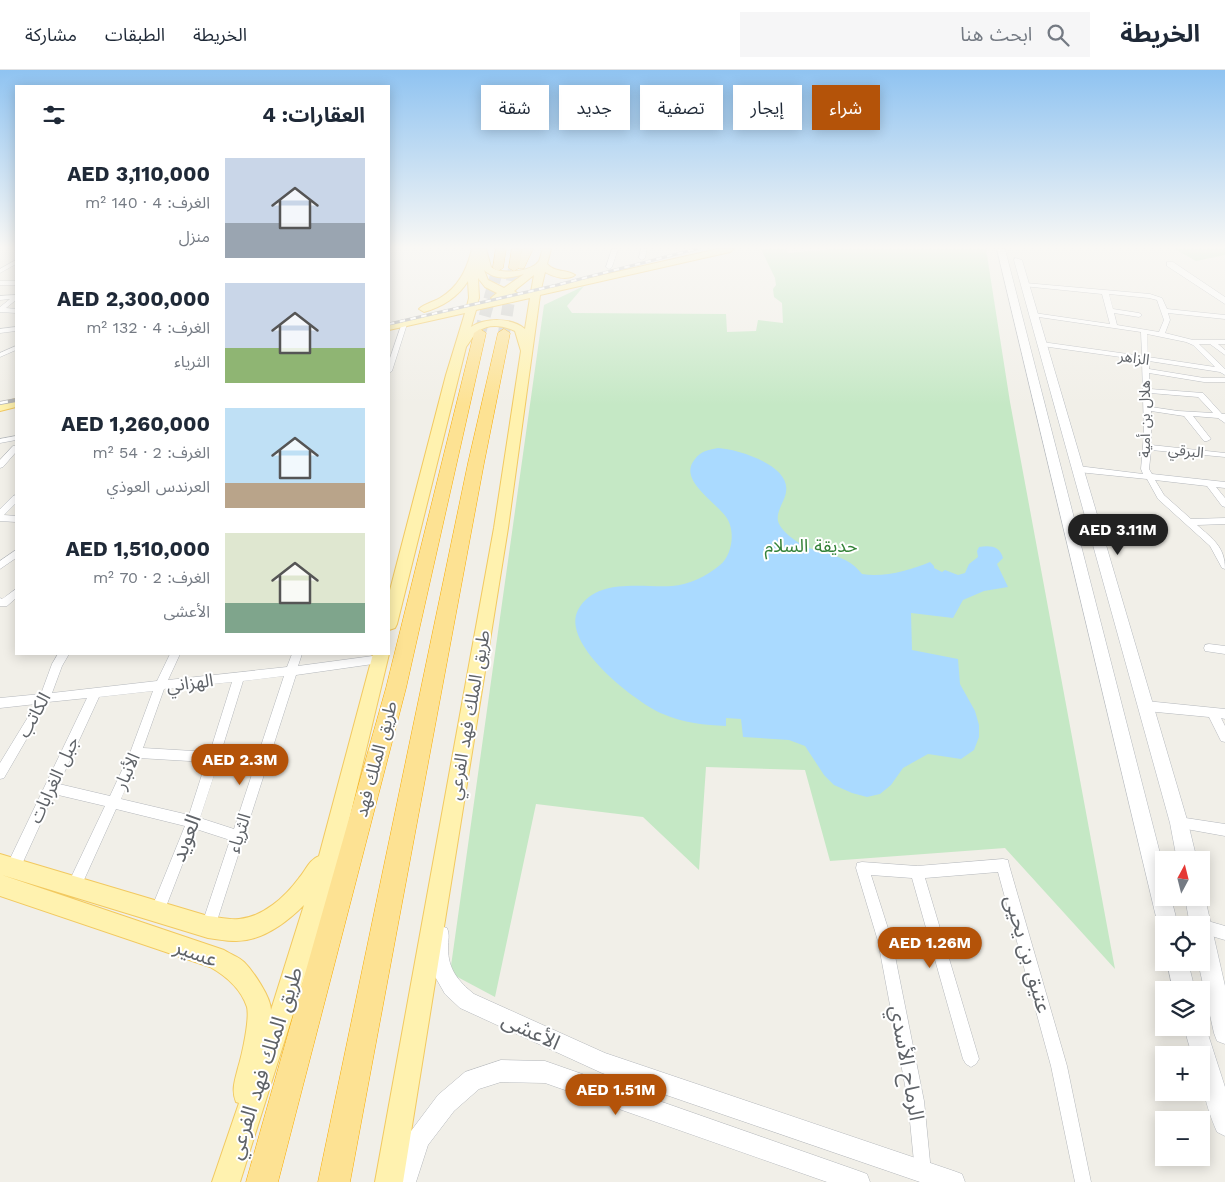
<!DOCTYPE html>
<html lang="ar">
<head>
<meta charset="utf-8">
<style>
  body { margin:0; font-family:"Work Sans","Noto Sans Arabic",sans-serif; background:#f6f6f7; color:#1f2937; direction:rtl; height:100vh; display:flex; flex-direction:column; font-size:19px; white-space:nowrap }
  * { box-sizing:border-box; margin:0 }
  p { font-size:16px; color:#747a83 }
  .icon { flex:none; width:28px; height:28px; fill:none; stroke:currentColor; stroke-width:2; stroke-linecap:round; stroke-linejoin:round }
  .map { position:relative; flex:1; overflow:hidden; direction:ltr }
  .drawer { position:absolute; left:15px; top:15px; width:375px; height:570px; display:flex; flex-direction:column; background:#fff; border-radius:0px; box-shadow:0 2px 12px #0003; direction:rtl }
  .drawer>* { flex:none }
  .top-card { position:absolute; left:405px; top:15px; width:475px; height:45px; direction:rtl; display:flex; gap:10px }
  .needle { width:32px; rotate:7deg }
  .fabs { position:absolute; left:1155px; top:781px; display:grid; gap:10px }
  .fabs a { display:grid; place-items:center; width:55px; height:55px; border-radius:0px; background:#fff; box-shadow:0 2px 12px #0003; font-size:25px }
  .price { position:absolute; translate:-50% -42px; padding:0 11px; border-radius:18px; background:#b45309; color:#fff; font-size:16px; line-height:32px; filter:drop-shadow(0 1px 2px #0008) }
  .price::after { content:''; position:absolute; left:50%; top:30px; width:15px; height:11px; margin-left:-8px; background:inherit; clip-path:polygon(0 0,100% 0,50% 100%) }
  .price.on { background:#222; color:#fff }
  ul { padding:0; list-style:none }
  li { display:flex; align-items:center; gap:15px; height:125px; padding:0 25px }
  li span { display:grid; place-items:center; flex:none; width:140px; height:100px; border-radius:0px; color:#555 }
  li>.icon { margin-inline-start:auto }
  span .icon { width:60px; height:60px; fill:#fffc; stroke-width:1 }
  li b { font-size:21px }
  h2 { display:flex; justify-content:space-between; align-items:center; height:60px; padding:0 25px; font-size:21px }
  .chip { padding:0 18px; border-radius:0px; background:#fff; box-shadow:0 2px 12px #0003; font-size:18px; line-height:45px }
  .chip.on { background:#b45309; color:#fff }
  header { display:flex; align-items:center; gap:30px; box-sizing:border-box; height:70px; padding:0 25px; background:#fff; border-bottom:1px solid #e0e1e3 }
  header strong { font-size:24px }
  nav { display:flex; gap:28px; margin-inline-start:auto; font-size:18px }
  .search { width:350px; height:45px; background:#f6f6f7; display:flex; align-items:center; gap:12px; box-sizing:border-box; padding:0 18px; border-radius:0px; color:#747a83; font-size:19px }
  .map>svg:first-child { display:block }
  .green { fill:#c5e8c5 }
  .water { fill:#aadaff }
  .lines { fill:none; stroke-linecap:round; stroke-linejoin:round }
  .trunk-tunnel { stroke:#ccccc8; stroke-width:11; stroke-dasharray:11 5.5; stroke-linecap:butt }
  .motorway-tunnel { stroke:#ccccc8; stroke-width:12; stroke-dasharray:12 5.5; stroke-linecap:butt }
  .minor-casing { stroke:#b5b8bc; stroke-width:1 }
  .tertiary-casing { stroke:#b5b8bc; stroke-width:1 }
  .secondary-casing { stroke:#b6babf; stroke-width:1 }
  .primary-casing { stroke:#f2c960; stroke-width:2 }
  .trunk-casing { stroke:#f9ab00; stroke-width:1 }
  .motorway-casing { stroke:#f9ab00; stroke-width:1 }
  .minor { fill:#fff; fill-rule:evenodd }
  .tertiary { fill:#fff; fill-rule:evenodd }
  .secondary { fill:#fff; fill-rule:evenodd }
  .primary { fill:#fff2af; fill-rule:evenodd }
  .trunk { fill:#feeaa1; fill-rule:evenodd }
  .motorway { fill:#fde293; fill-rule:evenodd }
  .rail-far1-casing { stroke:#b6b7b8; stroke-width:3 }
  .rail-casing { stroke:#b6b7b8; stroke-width:4 }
  .rail-far1 { stroke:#fff; stroke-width:2; stroke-dasharray:5.5; stroke-linecap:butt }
  .rail { stroke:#fff; stroke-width:2.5; stroke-dasharray:8; stroke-linecap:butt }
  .labels { text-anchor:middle; stroke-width:4; stroke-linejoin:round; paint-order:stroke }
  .far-street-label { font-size:15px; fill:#5f6368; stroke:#fff }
  .park-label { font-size:18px; fill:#348238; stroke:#fff }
  .street-label { font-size:18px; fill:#5f6368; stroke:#fff }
  .near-street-label { font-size:21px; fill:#5f6368; stroke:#fff }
</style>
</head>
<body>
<header>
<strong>الخريطة</strong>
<div class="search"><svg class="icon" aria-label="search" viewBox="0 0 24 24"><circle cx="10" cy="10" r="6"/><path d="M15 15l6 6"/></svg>ابحث هنا</div>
<nav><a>الخريطة</a><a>الطبقات</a><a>مشاركة</a></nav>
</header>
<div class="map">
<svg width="1225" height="1112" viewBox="0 0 1225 1112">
  <rect width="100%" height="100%" fill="#f1efe8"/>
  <path class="green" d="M761,179h25l2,4 44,-4h154l24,153 105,567 -110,-121 -175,13 -25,-91 -99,-3 -7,103 -56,-53 -107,-13 -41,193 -45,-24 94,-668 40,-19 -17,20 5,7 154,1 1,18 29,-1 2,-11 25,3 -1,-20 -8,-6 -1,-8 3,-4 -1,-7z
    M1175,179h50v6l-29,6z"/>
  <path class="water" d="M718,378c19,1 73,17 68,44 -1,9 -10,19 -8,29 1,6 10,14 14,17 23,19 51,11 70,36 21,4 49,-4 68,-12l4,4v2l8,4 3,-2 13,5 7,-2 4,-9 9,-7 -1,-6 2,-4c11,-2 21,-1 24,11l-6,6 11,23 -24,4 -21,9 -10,18 -42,-5 1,37 46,9 2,25 15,27 4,14v12l-5,13 -13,9 -33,-5 -25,14 -12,17 -11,9 -13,3 -15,-4 -18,-8 -10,-10 -19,-29 -16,-6 -46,-3 -2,-18 -15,-1v8c-21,-1 -43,-3 -63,-12 -27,-11 -103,-70 -85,-104 18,-33 64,-22 94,-24 17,-1 35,-10 48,-21 12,-10 15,-32 8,-45 -8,-16 -52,-39 -33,-61 6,-8 13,-9 23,-11z"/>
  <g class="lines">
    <path class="trunk-tunnel" d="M513,212l7,-16"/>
    <path class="motorway-tunnel" d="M480,263l18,-65
      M504,263l10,-65"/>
    <defs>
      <path id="minor" d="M612,179h6l-6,18 -3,2 -3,-2z
        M641,179h6l-2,9 -3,2 -3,-2z
        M16,190v4l-16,9v-4z
        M0,211h16v4h-16z
        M1025,213l125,11 12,4 5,11 58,6v4l-57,-6 2,7 -5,13 28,7h32v4h-7l7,6v5l-15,-11h-11l26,25v6l-5,-3 -71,-11v8l55,9h21v4h-21l-55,-9 1,16 53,4 19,21h3v9l-7,-5 -25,-2 18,23 -4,2h-3l-20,-25 -33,-5v34l74,8v4l-74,-7 -2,19 3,5 73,8v6l-9,-1 9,11v9l-3,-1 -15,-20 -52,-6 9,15 27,24 34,-1v6l-28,1c16,14 28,22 28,44l-3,-1 -12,-22 -52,-47 -11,-20 -69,-7 -4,-3 4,-3 65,8 -2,-5 3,-35 -2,-74 -100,-14 -3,-2 3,-2 100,14 -1,-24 -109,-16v-2l2,-1 76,11 -8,-30 -79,-8v-2zM1109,224l40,4 8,2 7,20 -5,12 -42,-7 -3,-12 25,4 3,-2 -3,-2 -26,-4zM1147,264l39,8 7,3 22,22 -67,-10zM1150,323l48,4 15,16 -35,-2 -27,-4z
        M16,225v5l-10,8 10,1v4l-16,-1v-5l10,-8 -10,1v-4z
        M402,253l5,1 -15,47 -3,2v-12z
        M16,257v4l-16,2v-4z
        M16,276v4l-16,7v-4z
        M16,366v4l-16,3v-4z
        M13,376h3v6l-13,15 -3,1v-8z
        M16,425v8l-12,12 12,1v6l-16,-1v-12l13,-13z
        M16,480v8l-16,11v-8z
        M16,519v9l-9,8h-7v-8l2,1z
        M1209,574l16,2v8l-20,-3 -1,-3 1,-3z
        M58,584h11l-7,12 -10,27 105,-12 13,-27h10l-12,26 119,-13 5,-13h10l-4,12 82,-11 4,1 1,3 -1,3 -4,1 -84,12 -81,252 -2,5 -5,2 -5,-2 -2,-5 29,-87 -34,-11 -34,88 -5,2 -5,-2 -2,-5 35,-86 -69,-17 -37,82 -5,2 -5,-2 -2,-5 38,-80 -51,-12 -36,79 -5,1 -5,-1 -1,-5 1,-5 79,-165 -39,4 -44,76 -4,1v-16l36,-59 -36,4v-10l41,-4 11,-30zM284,606l-26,79 -37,-3 22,-71zM232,612l-22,70 -67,-4 21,-59zM153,621l-23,62 -20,43 -51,-12 40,-87zM139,688l67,4 -17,53 -68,-16zM218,693l37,2 -21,64 -34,-11z
        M1146,631l79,8v10l-4,-1 4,8v16l-4,-1 -12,-24 -63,-6 -4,-2 -1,-3 1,-3z
        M1179,747l46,7v12l-50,-9 -2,-4 2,-4z
        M1003,789l5,1 1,5 58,201 24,116h-16l-24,-116 -53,-194 -73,6 54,181 -3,5 -5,3 -5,-3 -3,-5 -51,-181 -41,-3 21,66 32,160 7,71 -2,6 -6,2 -6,-2 -2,-6 -7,-71 -30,-160 -22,-73 1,-5 5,-1 55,4z
        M1201,849l24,7v14l-24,-7v-8h-6l1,-4z"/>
      <path id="tertiary" d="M440,856l7,2c3,7 1,12 1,20 0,21 10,33 26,46l131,59 349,118 8,3 3,8h-45l-318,-109 -142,-65 -15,-14 -12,-21 -4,-27 4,-18z
        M501,990l44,1 314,110 8,3 3,8h-43l-282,-99 -44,-1 -22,7 -25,22 -26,34 -12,37h-22l17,-51 27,-36 27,-23z"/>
      <path id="secondary" d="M997,179h8l159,620v29h7l7,27h-14v8l-3,-1 -3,-7z
        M1015,188l7,2 166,563 9,37h-20l-7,-37 -156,-563z
        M1167,192h6l52,35v7l-58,-38z
        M1201,821l4,7 20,88v58l-8,-3 -3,-8 -16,-71h3v-37h-11l-5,-27h16z
        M1167,892h21l7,28h-22z
        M1201,949l5,9 19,59v49l-8,-4c-12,-28 -16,-47 -16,-77h-9l-8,-27h17z"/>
      <path id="primary" d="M472,179h14l5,18c10,8 41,5 48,-6 2,-4 2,-9 4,-12h8l-4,15c8,9 19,5 28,11 -8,6 -22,2 -30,-3l-4,17 177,-40h16l-4,3 -190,43 -32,233 -105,654h-28l119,-654 27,-177 -6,-20c-11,-5 -26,-8 -36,0 -6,4 -9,11 -13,16l-69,277 -2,4 -6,2v-36l57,-219 19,-62 -76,17v-6l78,-18 2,-8 -1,-17c-10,16 -26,26 -44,31l-5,-3c5,-5 14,-7 21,-11 19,-11 27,-29 32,-49zM484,200c12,11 27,8 40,4l-20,14 -16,-8zM534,205l-3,17 -17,4 3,-3 -3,-2zM478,208l7,9 12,6 -6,5 2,2 -16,4 2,-6zM507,225l5,1 -9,2zM530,228l-5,31c-14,-12 -40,-11 -54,-2l5,-17z
        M16,329v8l-16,4v-8z
        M389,583v1l-41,171 -32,116 -76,241h-28l27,-79 -3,-1c-5,-12 -1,-22 2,-34 4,-13 12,-49 9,-61 -6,-18 -21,-31 -37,-40l-210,-71v-42l208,62c10,1 21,4 31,3 24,-2 46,-22 60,-41 7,-8 10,-18 20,-22l54,-202zM2,805l206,63c9,1 18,3 28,3 26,0 50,-18 68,-36l-33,105c0,-13 -18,-39 -27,-48 -5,-5 -14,-8 -20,-12z"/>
      <path id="trunk" d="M523,179h10l-9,19h-8l-1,-2z"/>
      <path id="motorway" d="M496,179h10l-3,19 -5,3 -5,-3z
        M512,179h10l-3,19 -5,3 -5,-3z
        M480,259l6,4 -80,355 -128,494h-32l140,-494 88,-355z
        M504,259l6,4 -26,130 -134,719h-32l150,-719 30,-130z"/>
    </defs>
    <use href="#minor" class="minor-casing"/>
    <use href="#tertiary" class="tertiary-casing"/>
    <use href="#secondary" class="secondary-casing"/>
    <use href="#primary" class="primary-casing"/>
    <use href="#trunk" class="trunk-casing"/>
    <use href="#motorway" class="motorway-casing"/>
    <use href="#minor" class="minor"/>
    <use href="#tertiary" class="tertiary"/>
    <use href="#secondary" class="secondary"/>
    <use href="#primary" class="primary"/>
    <use href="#trunk" class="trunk"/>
    <use href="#motorway" class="motorway"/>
    <defs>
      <path id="rail-far1" d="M389,254l168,-39 139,-36"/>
      <path id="rail" d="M0,333l16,-3"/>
    </defs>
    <use href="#rail-far1" class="rail-far1-casing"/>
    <use href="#rail" class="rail-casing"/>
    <use href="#rail-far1" class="rail-far1"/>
    <use href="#rail" class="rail"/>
  </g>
  <linearGradient id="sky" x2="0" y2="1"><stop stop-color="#8fc3f1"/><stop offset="0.53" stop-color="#f9f8f5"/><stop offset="1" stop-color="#f9f8f5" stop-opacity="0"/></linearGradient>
  <rect width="1225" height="335" fill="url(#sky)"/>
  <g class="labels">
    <g class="far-street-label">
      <text transform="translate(1134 288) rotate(8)" y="5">الزاهر</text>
      <text transform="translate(1145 349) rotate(-90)" y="5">هلال بن أمية</text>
      <text transform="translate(1186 381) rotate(6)" y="5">البرقي</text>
    </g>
    <g class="park-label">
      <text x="811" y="482">حديقة السلام</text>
    </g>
    <g class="street-label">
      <text transform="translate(190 613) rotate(-7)" y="6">الهزاني</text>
      <text transform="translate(34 645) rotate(-61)" y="6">الكاتب</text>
      <text transform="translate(469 645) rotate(-80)" y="6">طريق الملك فهد الفرعي</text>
      <text transform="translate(376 689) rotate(-75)" y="6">طريق الملك فهد</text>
      <text transform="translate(127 701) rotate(-66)" y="6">الأنبار</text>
      <text transform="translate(54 710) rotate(-65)" y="6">جبل الغرابات</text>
      <text transform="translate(239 763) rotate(-72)" y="6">الثرياء</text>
    </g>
    <g class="near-street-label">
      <text transform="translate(186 768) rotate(-69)" y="7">العويد</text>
      <text transform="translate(196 883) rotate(20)" y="7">عسير</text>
      <text transform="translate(1028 884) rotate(74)" y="7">عتيق بن يحيى</text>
      <text transform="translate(531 961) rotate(25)" y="7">الأعشى</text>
      <text transform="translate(265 993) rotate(-72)" y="7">طريق الملك فهد الفرعي</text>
      <text transform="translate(907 993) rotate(80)" y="7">الرماح الأسدي</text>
    </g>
  </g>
</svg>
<div class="fabs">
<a><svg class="needle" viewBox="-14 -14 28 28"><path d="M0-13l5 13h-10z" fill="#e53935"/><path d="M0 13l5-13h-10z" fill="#747a83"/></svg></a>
<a><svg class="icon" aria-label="locate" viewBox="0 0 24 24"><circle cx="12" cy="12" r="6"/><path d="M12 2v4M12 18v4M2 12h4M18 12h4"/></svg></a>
<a><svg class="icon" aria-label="layers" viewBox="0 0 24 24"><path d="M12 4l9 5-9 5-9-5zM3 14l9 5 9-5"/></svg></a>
<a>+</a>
<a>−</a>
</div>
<b class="price on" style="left:1118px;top:486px">AED 3.11M</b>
<b class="price" style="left:240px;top:716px">AED 2.3M</b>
<b class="price" style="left:930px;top:899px">AED 1.26M</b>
<b class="price" style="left:616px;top:1046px">AED 1.51M</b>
<div class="top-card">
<a class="chip on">شراء</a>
<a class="chip">إيجار</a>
<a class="chip">تصفية</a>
<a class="chip">جديد</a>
<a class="chip">شقة</a>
</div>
<section class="drawer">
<h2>العقارات: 4<svg class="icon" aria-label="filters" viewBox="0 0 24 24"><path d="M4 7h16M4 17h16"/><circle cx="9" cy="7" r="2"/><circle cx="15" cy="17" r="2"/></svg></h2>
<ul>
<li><span style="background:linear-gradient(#c9d6e8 65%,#9aa5b1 0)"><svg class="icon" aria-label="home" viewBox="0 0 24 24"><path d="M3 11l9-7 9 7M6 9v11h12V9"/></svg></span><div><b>AED 3,110,000</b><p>الغرف: 4 · 140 m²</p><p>منزل</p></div></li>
<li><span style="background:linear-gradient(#c9d6e8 65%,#8fb573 0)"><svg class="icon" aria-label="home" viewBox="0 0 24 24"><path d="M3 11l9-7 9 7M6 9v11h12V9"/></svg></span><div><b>AED 2,300,000</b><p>الغرف: 4 · 132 m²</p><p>الثرياء</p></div></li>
<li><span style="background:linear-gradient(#bfe0f5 75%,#b9a48a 0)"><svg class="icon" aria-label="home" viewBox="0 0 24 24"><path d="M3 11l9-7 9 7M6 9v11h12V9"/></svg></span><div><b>AED 1,260,000</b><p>الغرف: 2 · 54 m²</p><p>العرندس العوذي</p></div></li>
<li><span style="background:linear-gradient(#dfe7d0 70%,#7fa58c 0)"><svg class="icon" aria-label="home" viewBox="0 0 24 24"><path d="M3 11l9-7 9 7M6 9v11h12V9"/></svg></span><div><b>AED 1,510,000</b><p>الغرف: 2 · 70 m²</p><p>الأعشى</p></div></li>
</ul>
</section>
</div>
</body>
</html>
